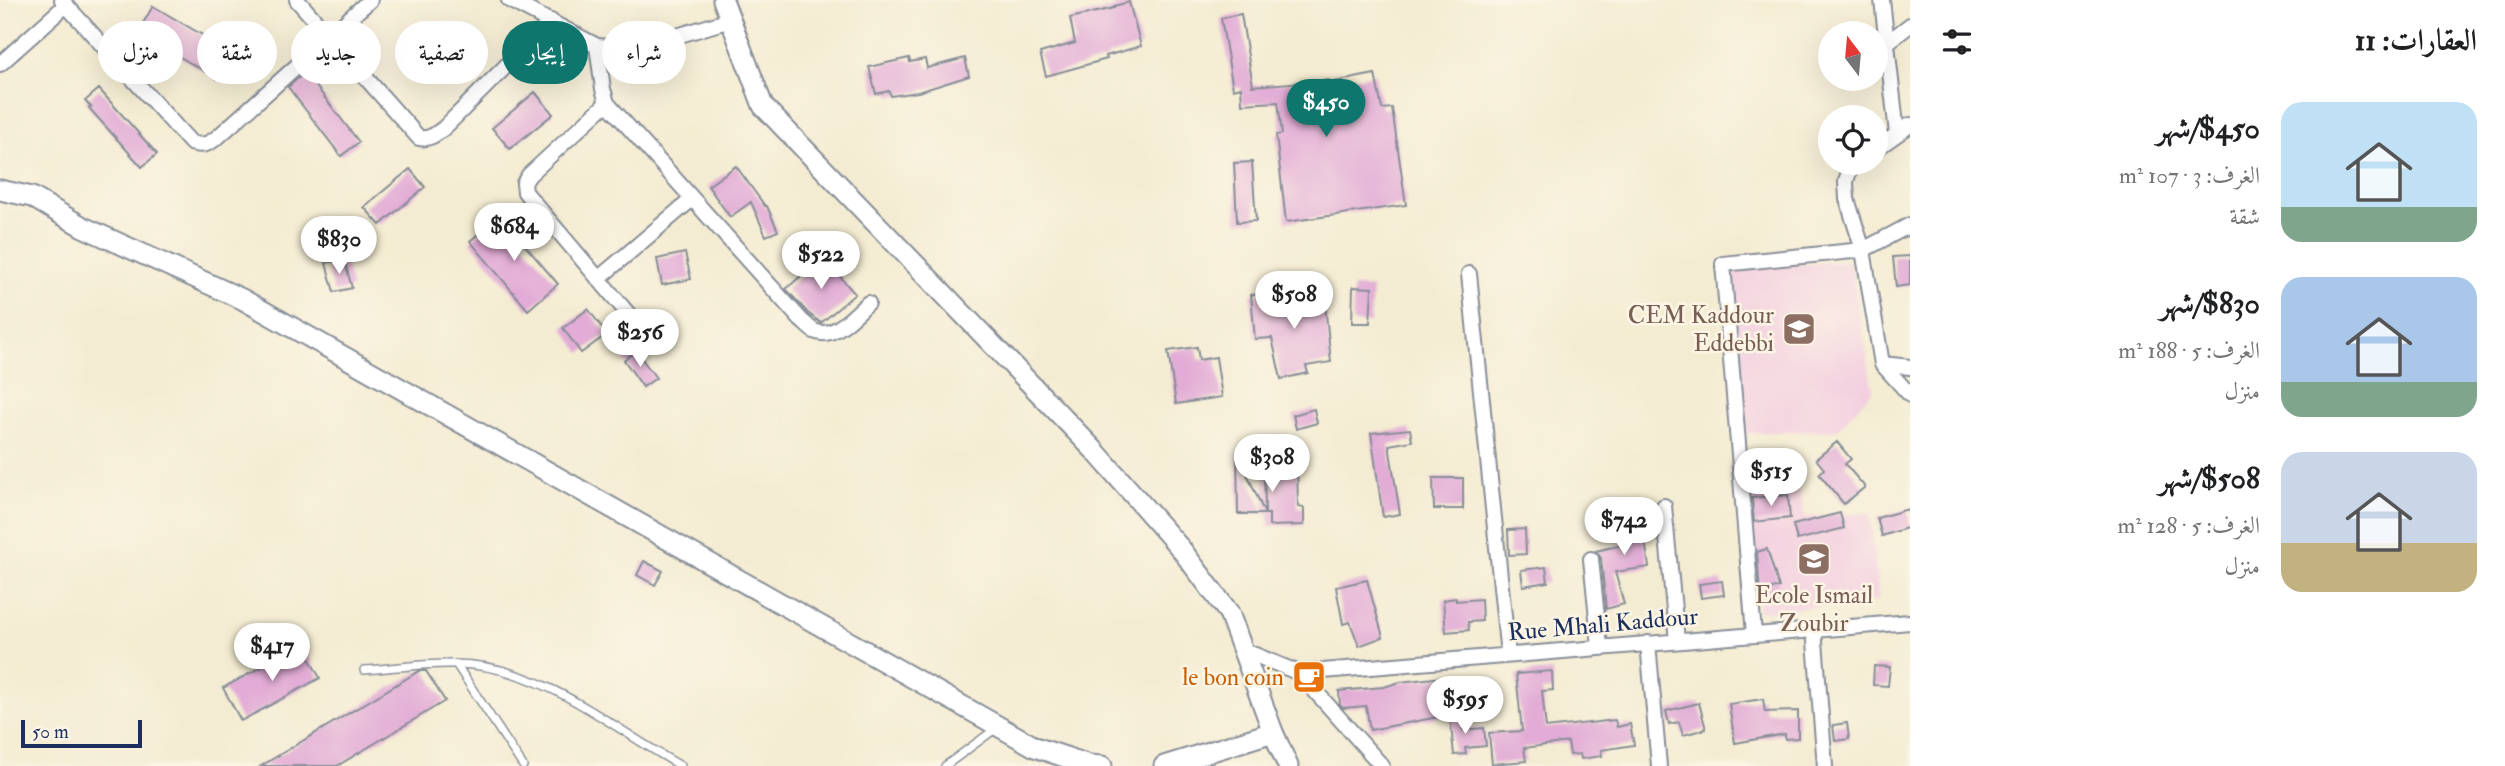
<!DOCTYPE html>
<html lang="ar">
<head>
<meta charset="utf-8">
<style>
  body { margin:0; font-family:"IM FELL Double Pica",Amiri,serif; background:#f6f6f6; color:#202124; direction:rtl; height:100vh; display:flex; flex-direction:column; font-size:26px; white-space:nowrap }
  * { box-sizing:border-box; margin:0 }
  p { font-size:23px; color:#757577 }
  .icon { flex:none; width:38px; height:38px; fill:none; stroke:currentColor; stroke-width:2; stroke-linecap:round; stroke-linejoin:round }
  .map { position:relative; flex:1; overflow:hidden; direction:ltr }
  .side { display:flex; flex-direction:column; background:#fff; width:595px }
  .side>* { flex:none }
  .top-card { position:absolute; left:21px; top:21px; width:665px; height:63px; direction:rtl; display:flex; gap:14px }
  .needle { width:46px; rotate:344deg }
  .fabs { position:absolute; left:1818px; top:21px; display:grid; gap:14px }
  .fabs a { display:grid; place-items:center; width:70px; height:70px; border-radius:50%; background:#fff; box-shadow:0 7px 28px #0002; font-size:35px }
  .scale { position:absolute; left:21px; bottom:18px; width:121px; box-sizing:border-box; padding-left:7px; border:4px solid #1b2f5e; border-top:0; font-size:19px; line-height:24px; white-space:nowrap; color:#1b2f5e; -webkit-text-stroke:5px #fcf5e5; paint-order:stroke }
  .price { position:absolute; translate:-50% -60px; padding:0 16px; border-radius:24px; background:#fff; color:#222; font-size:23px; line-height:46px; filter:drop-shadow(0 2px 4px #0008) }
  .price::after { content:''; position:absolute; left:50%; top:42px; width:21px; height:16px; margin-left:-10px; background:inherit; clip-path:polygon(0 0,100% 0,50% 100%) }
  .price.selected { background:#0f766e; color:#fff }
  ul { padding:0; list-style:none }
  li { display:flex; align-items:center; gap:21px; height:175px; padding:0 28px }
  li span { display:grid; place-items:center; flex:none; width:196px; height:140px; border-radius:21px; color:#555 }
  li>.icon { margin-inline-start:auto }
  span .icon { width:84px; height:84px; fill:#fffc; stroke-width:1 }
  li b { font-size:30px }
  h2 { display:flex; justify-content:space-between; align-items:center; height:84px; padding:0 28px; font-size:30px }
  .tag { padding:0 24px; border-radius:32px; background:#fff; box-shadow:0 7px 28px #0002; font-size:24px; line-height:63px }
  .tag.selected { background:#0f766e; color:#fff }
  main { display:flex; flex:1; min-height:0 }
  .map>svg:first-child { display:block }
  .built { fill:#f3cfe0 }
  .building { fill:#e2acd6 }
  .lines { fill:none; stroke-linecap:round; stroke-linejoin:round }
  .service-casing { stroke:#888e98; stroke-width:10 }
  .minor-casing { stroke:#888e98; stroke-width:18 }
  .secondary-casing { stroke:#888e98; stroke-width:23 }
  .service { stroke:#fff; stroke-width:7 }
  .minor { stroke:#fff; stroke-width:14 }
  .secondary { stroke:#fff; stroke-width:19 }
  .labels { text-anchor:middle; stroke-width:5; stroke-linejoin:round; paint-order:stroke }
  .education-label { font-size:24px; fill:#785e54; stroke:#fcf5e5; text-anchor:end }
  .street-label { font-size:24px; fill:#1b2f5e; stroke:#fcf5e5 }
  .food-label { font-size:24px; fill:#c56008; stroke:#fcf5e5; text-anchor:end }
</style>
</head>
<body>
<main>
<section class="side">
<h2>العقارات: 11<svg class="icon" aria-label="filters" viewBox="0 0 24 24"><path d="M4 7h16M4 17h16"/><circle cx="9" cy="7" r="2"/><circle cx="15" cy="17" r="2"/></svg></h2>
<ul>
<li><span style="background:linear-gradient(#bfe0f5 75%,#7fa58c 0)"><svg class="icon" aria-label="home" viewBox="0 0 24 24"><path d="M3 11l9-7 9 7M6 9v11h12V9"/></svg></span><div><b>$450/شهر</b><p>الغرف: 3 · 107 m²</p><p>شقة</p></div></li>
<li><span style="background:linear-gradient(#a9c7e8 75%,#7fa58c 0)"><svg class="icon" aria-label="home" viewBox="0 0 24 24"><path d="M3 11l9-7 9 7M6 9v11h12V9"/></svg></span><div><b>$830/شهر</b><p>الغرف: 5 · 188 m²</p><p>منزل</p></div></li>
<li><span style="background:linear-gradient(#c9d6e8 65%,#c2b280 0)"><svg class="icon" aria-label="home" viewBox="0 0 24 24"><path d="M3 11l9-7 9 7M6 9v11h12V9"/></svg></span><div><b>$508/شهر</b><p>الغرف: 5 · 128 m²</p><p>منزل</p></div></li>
</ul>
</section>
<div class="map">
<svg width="1910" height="766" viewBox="0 0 1910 766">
  <rect width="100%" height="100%" fill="#fcf5e5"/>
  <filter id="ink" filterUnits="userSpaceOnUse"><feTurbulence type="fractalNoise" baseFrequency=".0143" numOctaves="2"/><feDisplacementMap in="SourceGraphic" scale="14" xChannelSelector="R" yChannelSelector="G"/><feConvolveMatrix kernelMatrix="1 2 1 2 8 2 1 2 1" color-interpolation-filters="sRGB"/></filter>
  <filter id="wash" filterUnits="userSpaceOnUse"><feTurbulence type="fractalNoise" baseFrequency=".00686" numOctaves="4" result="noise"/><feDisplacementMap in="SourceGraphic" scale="28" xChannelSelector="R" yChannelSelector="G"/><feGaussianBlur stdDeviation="1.57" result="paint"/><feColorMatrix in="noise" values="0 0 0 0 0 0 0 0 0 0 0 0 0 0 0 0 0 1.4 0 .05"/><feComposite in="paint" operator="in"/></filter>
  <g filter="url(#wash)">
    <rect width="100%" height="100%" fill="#f4ecd2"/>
    <path class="built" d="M1850,261l23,129 -36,40 -91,3 -17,-164z
      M1799,488l6,29 65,-4 9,87 -120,12 -11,-121z"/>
    <g id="blocks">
      <path class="building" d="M1129,2l12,44 -35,10 1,3 -61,17 -6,-23 35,-10 -5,-25 44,-10v-2z
        M153,6l80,47 -16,26 -79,-47z
        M1241,14l12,72h-2l78,-6v3l46,-9 7,35 10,-1 14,97 -120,17 -10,-87 6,-1 -4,-32 -36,2 -1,-17 -8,2 -12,-71z
        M653,52l4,14 -30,7 -4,-13z
        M909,58l1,4 15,-3 2,9 38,-10 4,18 -51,16 -27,4 -2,-5 -13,3 -7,-27z
        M305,72l54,70 -18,14 -53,-69z
        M99,89l58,65 -15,13 -53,-59 2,-1 -6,-6z
        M535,92l18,22 -43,35 -18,-21z
        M1252,162l4,59 -19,1 -3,-59z
        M736,166l29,40h2l11,25 -12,5 -15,-34 -21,15 -22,-31z
        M410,169l15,18 -45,38 -16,-18z
        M500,216l58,68 -30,26 -58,-69z
        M685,253l6,26 -29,6 -5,-26z
        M1910,256v29l-14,2 -3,-30z
        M823,257l32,37 -34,29 -13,-10 -22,-24z
        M344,259l8,29 -18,4 -8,-29z
        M1353,287l19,1 -2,35h-18z
        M1264,294l1,6 59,-6 7,68 -25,4 2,7 -27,6 -9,-41 -17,1 -4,-44z
        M588,309l19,25 -26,19 -18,-25z
        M1197,347l2,13 17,-3 6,40 -46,7 -8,-53z
        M636,351l20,27 -13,9 -19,-27z
        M1314,409l3,14 -21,6 -3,-14z
        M1410,429l2,12 -23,4 11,69 -17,3 -12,-84z
        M1837,442l14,17 -6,5 20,23 -21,17 -25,-30 5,-5 -8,-10z
        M1237,452l28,62 -1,-52 33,-1 1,46 6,1v17l-35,1v-12h-31z
        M1433,478h30v31h-29z
        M1788,495l2,23 -36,4 -2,-24z
        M1908,509l2,18 -28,9 -5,-18z
        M1840,513l4,15 -47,12 -4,-15z
        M1648,516l1,17 -5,1 5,33 -34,5 9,32 -18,5 -5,-51 -5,-7 25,-6 -3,-25z
        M1525,529l1,25 -17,1 -1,-25z
        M1767,549l12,38 -19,6 -3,-41z
        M644,561l19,10 -8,14 -18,-10z
        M1546,567l2,15 -25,4 -2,-16z
        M1367,580l16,57 -24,9 -9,-24 -7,2 -7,-37z
        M1722,581l2,14 -23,3 -2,-14z
        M1456,598v3l25,-2 1,22 -14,1 1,8 -23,2 -3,-32z
        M302,645l18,33 -79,43 -18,-33z
        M1874,666l16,1 -2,19 -15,-1z
        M419,671h7l19,30 -108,65h-76z
        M1552,671l1,19 -11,1 4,37 69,-8 2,7 13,-3 4,21 -33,5 1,6 -21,3 -1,-5 -10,1 -2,-13 -44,6 2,13 -34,3 -3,-31 33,-2 -6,-57z
        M1442,677l7,38 -79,15 -4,-24 -23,2 -3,-3 -1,-14 45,-4 16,-5z
        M1763,699l2,13 33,-1v27l-13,1v-5l-50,9 -6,-39z
        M1699,703l7,26 -23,6 -4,-13 -10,2 -3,-13z
        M1461,715l2,15 21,-2 2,18 -21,2 1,6 -12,1 -4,-39z
        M1847,723l2,16 -14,2 -2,-16z"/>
    </g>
  </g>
  <g filter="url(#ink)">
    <use href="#blocks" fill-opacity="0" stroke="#888e98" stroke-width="2"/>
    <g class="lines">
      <defs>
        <path id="service" d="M456,664l67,102
          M364,670c30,-2 61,-7 91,-6 85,0 155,63 226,102
          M945,766l53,-39"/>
        <path id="minor" d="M297,0l122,138c10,2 17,-4 25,-10l107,-107
          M509,0l88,46 23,2 50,-10 60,-18
          M1882,0l15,134
          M66,5l125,138c12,4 18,1 28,-7l151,-136
          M1888,42l22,-17
          M597,46l6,43 4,14 194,217c4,3 9,9 13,11 19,10 41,-17 54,-28
          M0,64l66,-59 -4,-5
          M607,103l-78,72 -5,8 1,9 127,150
          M1876,149l34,-24
          M1856,163l-5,3 -5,15 1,18 16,51 19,114 28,31
          M1469,274l39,381
          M598,279l94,-80
          M1882,364l28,3
          M1664,506l13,135
          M1591,559l9,88
          M1814,629l11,137
          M1754,634l-31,-370 140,-14 47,-25
          M1648,643l11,123
          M1243,650l56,23 83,93
          M1299,673l611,-51"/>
        <path id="secondary" d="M723,0l40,106 331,344 87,99 48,64 44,119 15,34
          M0,190l32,7 51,30 159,72 793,448 54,18 13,1
          M1164,766l109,-34"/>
      </defs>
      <use href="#service" class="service-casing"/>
      <use href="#minor" class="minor-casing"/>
      <use href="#secondary" class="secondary-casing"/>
      <use href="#service" class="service"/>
      <use href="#minor" class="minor"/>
      <use href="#secondary" class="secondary"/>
    </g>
  </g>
  <defs>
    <symbol id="school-square" viewBox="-11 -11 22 22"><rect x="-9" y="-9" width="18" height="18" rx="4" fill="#8d6e63" stroke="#fcf5e5"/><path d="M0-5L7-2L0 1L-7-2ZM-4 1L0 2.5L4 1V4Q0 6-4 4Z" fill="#fff"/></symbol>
    <symbol id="cafe-square" viewBox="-11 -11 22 22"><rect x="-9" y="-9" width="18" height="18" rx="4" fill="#e8710a" stroke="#fcf5e5"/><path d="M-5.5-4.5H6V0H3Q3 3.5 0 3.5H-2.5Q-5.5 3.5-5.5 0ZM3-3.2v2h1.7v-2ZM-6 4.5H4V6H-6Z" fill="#fff"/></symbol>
  </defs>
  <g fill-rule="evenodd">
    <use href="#school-square" x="1780" y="310" width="38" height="38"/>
    <use href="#school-square" x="1795" y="540" width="38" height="38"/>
    <use href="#cafe-square" x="1290" y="658" width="38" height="38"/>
  </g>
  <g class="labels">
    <g class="education-label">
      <text x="1774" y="323">CEM Kaddour<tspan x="1774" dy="28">Eddebbi</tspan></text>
      <text x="1814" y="603" text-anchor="middle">Ecole Ismail<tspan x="1814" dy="28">Zoubir</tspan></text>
    </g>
    <g class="street-label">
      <text transform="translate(1603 624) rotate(-5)" y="8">Rue Mhali Kaddour</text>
    </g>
    <g class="food-label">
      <text x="1284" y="685">le bon coin</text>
    </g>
  </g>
</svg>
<div class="fabs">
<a><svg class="needle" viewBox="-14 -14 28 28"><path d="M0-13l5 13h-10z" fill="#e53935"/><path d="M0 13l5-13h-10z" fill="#757577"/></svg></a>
<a><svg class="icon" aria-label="locate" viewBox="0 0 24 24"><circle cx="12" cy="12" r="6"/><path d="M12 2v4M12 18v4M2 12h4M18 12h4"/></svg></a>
</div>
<div class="scale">50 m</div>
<b class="price selected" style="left:1326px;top:139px">$450</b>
<b class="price" style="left:514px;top:263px">$684</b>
<b class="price" style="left:339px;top:276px">$830</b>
<b class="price" style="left:821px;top:291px">$522</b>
<b class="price" style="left:1294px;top:331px">$508</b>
<b class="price" style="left:640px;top:369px">$256</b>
<b class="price" style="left:1272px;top:494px">$308</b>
<b class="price" style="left:1771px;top:508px">$515</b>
<b class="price" style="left:1624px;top:557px">$742</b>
<b class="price" style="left:272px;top:683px">$417</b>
<b class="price" style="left:1465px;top:736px">$595</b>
<div class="top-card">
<a class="tag">شراء</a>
<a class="tag selected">إيجار</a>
<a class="tag">تصفية</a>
<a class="tag">جديد</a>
<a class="tag">شقة</a>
<a class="tag">منزل</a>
</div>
</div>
</main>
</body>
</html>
